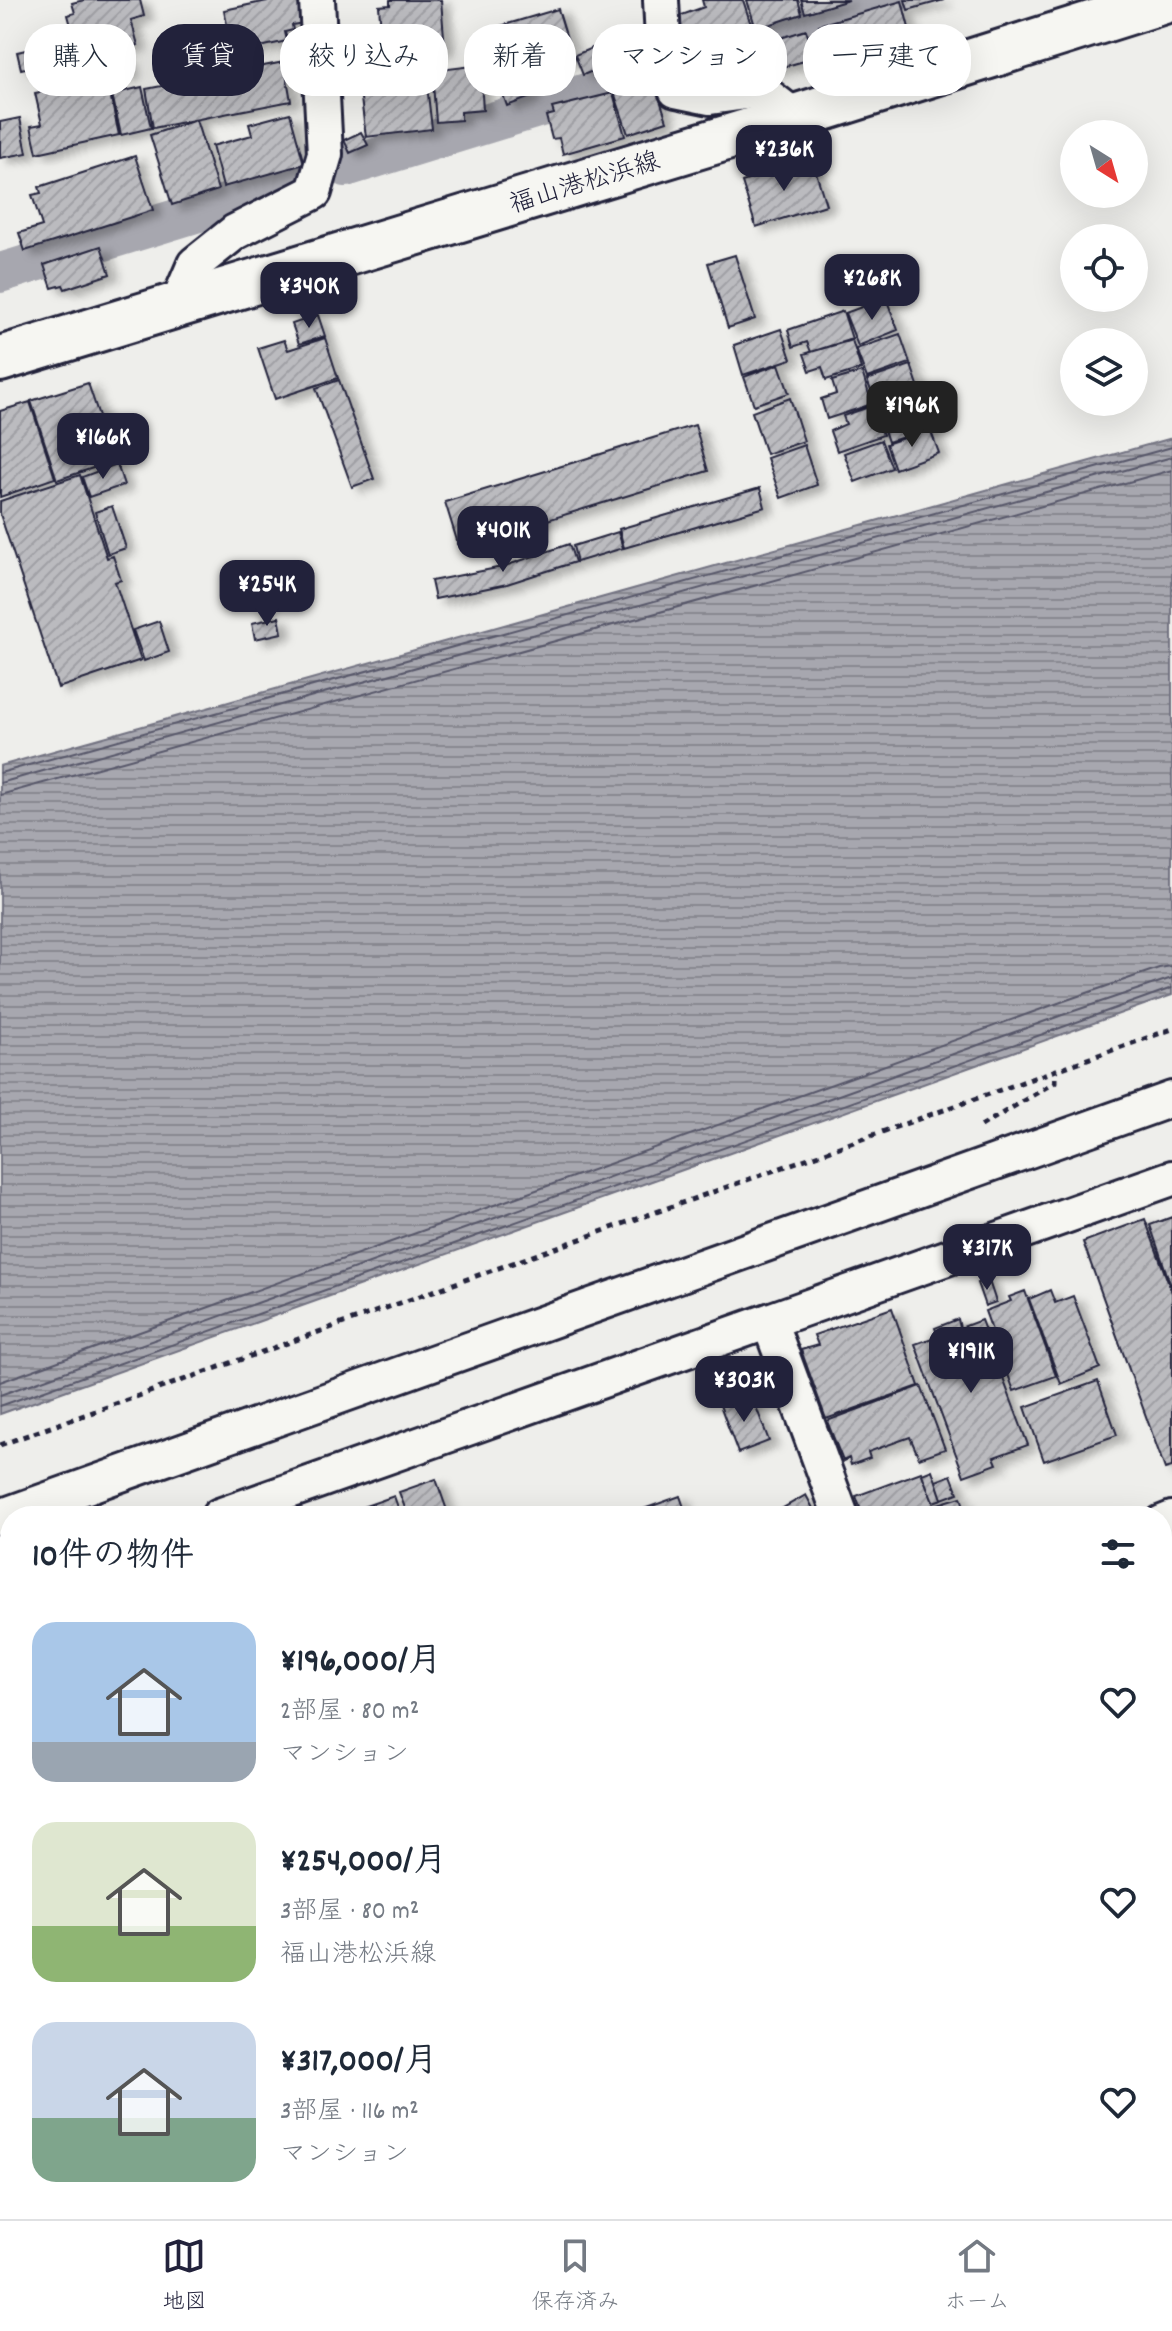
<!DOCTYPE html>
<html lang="ja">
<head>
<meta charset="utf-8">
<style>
  body { margin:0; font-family:Dekko,"Klee One",sans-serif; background:#f2f2f3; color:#1f2937; height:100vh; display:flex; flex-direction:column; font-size:30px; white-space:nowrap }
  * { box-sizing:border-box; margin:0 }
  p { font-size:26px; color:#747a83 }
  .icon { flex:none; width:44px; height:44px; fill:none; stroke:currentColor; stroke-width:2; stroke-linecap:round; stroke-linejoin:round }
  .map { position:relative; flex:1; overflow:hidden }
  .details { position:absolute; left:0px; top:1506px; width:1172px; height:714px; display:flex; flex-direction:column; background:#fff; border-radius:32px 32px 0 0; box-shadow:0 8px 32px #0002 }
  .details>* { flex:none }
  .banner { position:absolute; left:24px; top:24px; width:1124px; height:72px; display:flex; gap:16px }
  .needle { width:52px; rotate:143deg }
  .tools { position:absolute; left:1060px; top:120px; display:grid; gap:16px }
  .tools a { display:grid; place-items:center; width:88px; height:88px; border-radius:50%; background:#fff; box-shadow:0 8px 32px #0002; font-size:40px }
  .price { position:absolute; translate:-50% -68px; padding:0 18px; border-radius:16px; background:#22223b; color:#fff; font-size:26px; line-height:52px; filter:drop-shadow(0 2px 4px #0008) }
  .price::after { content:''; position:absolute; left:50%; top:48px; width:24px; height:18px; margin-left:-12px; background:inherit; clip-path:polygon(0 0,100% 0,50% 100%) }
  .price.current { background:#222; color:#fff }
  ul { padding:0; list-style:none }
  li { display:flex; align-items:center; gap:24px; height:200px; padding:0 32px }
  li span { display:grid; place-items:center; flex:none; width:224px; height:160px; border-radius:24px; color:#555 }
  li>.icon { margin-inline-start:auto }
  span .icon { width:96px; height:96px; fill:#fffc; stroke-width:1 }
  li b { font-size:34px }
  h2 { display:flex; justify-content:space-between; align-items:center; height:96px; padding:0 32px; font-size:34px }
  .chip { padding:0 28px; border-radius:32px; background:#fff; box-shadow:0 8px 32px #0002; font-size:28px; line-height:72px }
  .chip.current { background:#22223b; color:#fff }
  .tabs { display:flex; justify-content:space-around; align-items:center; height:112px; border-top:2px solid #e0e1e3; background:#fff; font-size:22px; color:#747a83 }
  .tabs a { display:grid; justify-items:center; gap:4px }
  .tabs .current { color:#22223b }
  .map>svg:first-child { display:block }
  .park { fill:url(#park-dots); stroke:#797986; stroke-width:2 }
  .water { fill:url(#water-rules); stroke:#727281; stroke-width:2 }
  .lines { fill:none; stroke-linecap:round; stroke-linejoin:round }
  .shore { stroke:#575769; stroke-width:2 }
  .canal { stroke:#a7a7af; stroke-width:40 }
  .building { fill:url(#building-hatch); stroke:#22223b; stroke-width:2; filter:url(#shadow) }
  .street-casing { stroke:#22223b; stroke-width:40 }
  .secondary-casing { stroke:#22223b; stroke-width:50 }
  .path { stroke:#22223b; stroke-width:5; stroke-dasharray:6 6; stroke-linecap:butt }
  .street { stroke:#f6f6f2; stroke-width:34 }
  .secondary { stroke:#f6f6f2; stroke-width:44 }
  .labels { text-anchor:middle; stroke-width:8; stroke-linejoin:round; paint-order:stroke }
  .street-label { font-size:26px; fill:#22223b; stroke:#f6f6f2 }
</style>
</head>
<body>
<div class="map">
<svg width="1172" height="2219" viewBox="0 0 1172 2219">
  <defs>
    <pattern id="park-dots" width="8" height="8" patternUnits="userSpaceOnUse" patternTransform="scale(2)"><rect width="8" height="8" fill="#d0d0d1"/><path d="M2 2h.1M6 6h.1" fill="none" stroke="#b2b2b4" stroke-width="1.8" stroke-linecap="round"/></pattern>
    <pattern id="water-rules" width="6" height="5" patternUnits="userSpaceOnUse" patternTransform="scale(2)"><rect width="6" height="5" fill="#a7a7af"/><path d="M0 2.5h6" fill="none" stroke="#888890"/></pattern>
    <pattern id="building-hatch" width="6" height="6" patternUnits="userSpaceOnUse" patternTransform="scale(2)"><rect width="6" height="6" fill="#bbbbbf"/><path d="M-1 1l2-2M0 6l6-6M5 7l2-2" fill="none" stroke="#a0a0a5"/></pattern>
    <filter id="shadow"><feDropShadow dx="9" dy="5" stdDeviation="4" flood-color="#0004"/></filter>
  </defs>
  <rect width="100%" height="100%" fill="#eeeeeb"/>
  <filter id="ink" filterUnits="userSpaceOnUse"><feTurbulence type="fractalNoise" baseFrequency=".0125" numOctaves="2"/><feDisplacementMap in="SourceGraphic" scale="16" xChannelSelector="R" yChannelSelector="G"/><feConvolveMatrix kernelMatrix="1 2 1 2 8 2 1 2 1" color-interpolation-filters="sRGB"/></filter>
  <g filter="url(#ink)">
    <path class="park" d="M1172,1541v285l-10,9v-290z"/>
    <path class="water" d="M1172,438v557l-1172,419v-648z"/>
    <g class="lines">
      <path class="shore" d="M0,773l1172,-326
        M0,783l1172,-326
        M0,795l1172,-325
        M0,1382l1064,-381 95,-33 13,-2
        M0,1395l1068,-382 104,-35
        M0,1406l1172,-418"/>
      <path class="canal" d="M346,167l542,-167
        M0,273l303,-93"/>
    </g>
    <path class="building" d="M84,0h56l4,16 -13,4 7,25 -64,18 -8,-28 7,-2 -5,-18 7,-2 -3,-10z
      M272,0h27l4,23 -11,2 1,5 -8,2 2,9 -54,12 -9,-43z
      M390,0h51l4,49 -53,5 -1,-13 -9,1 -3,-36 11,-1z
      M702,0h41l9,28 -64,22 -12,-33 28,-10z
      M747,0h51l4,14 -46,15z
      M801,0h48l-44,13z
      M905,0h39l-36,10z
      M902,1l7,27 -82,24 -8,-27z
      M558,9l15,49 -74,22 -15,-49z
      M806,30l9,28 -97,27 -8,-25z
      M52,44l4,17 -35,8 -4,-17z
      M594,47l9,20 -20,8 -8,-20z
      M128,59l3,14 -17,4 -3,-14z
      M703,61l5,16 -18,6 -5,-17z
      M284,62l7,39 -138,27 -7,-39z
      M480,65l3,45 -22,2v8l-25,2 -4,-51z
      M425,68l7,61 -66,8 -6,-46 8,-1 -1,-15z
      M105,71l14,64 -82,18 -6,-27 11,-2 -7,-31 20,-4 -1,-7z
      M523,74l8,23 -24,9 -8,-23z
      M653,79l14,42 -39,13 -14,-42z
      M142,87l9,41 -30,7 -9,-41z
      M613,93l12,43 -62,18 -4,-16 -7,1 -6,-23 8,-2 -2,-6z
      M290,113l14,51 -81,23 -11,-41 40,-11 -3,-11z
      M20,118l7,35 -27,5v-36z
      M196,120l22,70 -46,15 -22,-70z
      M361,132l7,13 -18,8 -6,-13z
      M135,156l18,54 -128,41 -6,-18 23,-7 -10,-31 9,-2 -2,-6z
      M812,159l14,46 -70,22 -14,-45z
      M101,246l9,28 -45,15 -2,-4 -11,3 -8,-23z
      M735,255l20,64 -27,9 -20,-65z
      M886,298l12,32 -40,16 -13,-33z
      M843,311l9,28 -41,13 -4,-10 -14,5 -5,-17z
      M318,315l7,21 -26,8 -7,-20z
      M781,329l10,30 -48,16 -9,-30z
      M900,334l10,29 -43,15 -11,-29z
      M325,338l13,40 -63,21 -17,-51 26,-8 4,10z
      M852,340l9,29 -35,11 -4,-13 -12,4 -6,-17z
      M779,364l10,29 -35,12 -10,-28z
      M911,365l10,29 -43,15 -11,-29z
      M862,372l10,32 -45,15 -6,-20 15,-5 -4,-13z
      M339,380l35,99 -22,8 -36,-99z
      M88,383l26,78 -57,19 -26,-79z
      M790,398l14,43 -38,13 -14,-42z
      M922,398l10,30 -44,14 -10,-30z
      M30,402l25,76 -55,19v-86z
      M872,406l11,29 -46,16 -7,-20 16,-7 -3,-8z
      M695,425l13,46 -249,76 -14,-45z
      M930,429l9,24 -44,16 -9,-25z
      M881,440l11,28 -37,14 -11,-29z
      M804,445l13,40 -36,13 -14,-40z
      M117,464l7,21 -35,12 -7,-20z
      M80,475l27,83 6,-2 8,24 -6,2 26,78 -83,28 -58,-174v-13z
      M760,488l5,19 -141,41 -5,-19z
      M112,506l14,42 -18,6 -13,-42z
      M618,532l5,16 -46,14 -4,-16z
      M569,544l6,18 -68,22 -72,15 -4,-18 71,-14z
      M279,617l3,16 -27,6 -3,-16z
      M159,621l10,31 -25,9 -11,-31z
      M1172,1217v72l-22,-64z
      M1145,1219l27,74v174l-7,2 -82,-227z
      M988,1278l8,24 -11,4 -8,-23z
      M1050,1290l5,13 18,-7 27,72 -39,16 -32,-85z
      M1025,1291l31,85 -42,15 -29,-80 26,-10 -2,-4z
      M892,1308l27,78 -93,33 -25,-69 17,-5 -4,-10z
      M958,1319l2,9 21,-8 47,125 -34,12 3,7 -33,12 -49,-132 23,-8 -3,-8z
      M1098,1381l19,54 -73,26 -19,-54z
      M921,1386l24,63 -26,9 -9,-21 -42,15 2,6 -19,7 -2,-7 -6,3 -16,-40z
      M746,1395l4,11 5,-2 14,37 -31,12 -18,-48z
      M932,1470l10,29 -9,3 -11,-28z
      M921,1472l13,33 -27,11h-44l-7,-20z
      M951,1475l7,18 -16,6 -6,-18z
      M436,1479l13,37h-41l-9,-24z
      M806,1495l11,21h-48z
      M394,1496l7,20h-64z
      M680,1496l7,20h-63z
      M961,1497l6,19h-37l-2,-9z
      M0,1680l10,11v20l-10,10z
      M10,1718v30l-10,-12v-9z
      M1162,1968l10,11v28l-10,9z
      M1162,2061l10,11v20l-6,6 -4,-4z
      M1172,2095v66l-10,-11v-46z
      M10,2098v51l-10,-11v-31z
      M1162,2193l9,11 -16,15 -8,-9h15z
      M253,2210h13l8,9h-30z
      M399,2210h65l8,9h-79l8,-7z
      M558,2210h38l-10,9h-20z
      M715,2210h31l-9,9h-13z
      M904,2210h43l-10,9h-25z
      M986,2210h50l-10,9h-32z
      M1041,2210h72l8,9h-76l-6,-7z"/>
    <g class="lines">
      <defs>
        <path id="street" d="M661,0l3,60 12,30 34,7 50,-7 35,27
          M177,306l18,-42 40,-32 79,-40 11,-38 -8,-154
          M769,1321l72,195
          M219,1516l953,-338
          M0,1517l1172,-418
          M1162,1523l10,-4
          M0,1593l10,-3
          M0,1635l10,11
          M1162,1867l10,-9
          M1162,1941l10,11
          M496,2210l8,9
          M204,2219l11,-9
          M759,2219l11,-9"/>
        <path id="secondary" d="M0,359l795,-242 372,-117"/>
      </defs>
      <use href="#street" class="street-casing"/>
      <use href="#secondary" class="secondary-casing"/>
      <path class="path" d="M981,1126l74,-44v-12
        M0,1445l1172,-416"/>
      <use href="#street" class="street"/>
      <use href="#secondary" class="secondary"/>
    </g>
  </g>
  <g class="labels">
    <g class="street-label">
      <text transform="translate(584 181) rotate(-17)" y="9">福山港松浜線</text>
    </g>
  </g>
</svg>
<div class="tools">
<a><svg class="needle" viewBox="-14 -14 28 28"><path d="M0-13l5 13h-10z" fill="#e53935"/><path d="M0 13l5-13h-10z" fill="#747a83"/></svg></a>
<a><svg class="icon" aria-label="locate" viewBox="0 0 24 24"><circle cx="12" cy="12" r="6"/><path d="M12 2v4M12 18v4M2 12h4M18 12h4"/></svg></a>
<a><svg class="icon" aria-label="layers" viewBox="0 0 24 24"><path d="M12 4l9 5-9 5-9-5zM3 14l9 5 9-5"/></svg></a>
</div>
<b class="price" style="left:784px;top:193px">¥236K</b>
<b class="price" style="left:872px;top:322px">¥268K</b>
<b class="price" style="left:309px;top:330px">¥340K</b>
<b class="price current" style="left:912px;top:449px">¥196K</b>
<b class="price" style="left:103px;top:481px">¥166K</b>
<b class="price" style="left:503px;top:574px">¥401K</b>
<b class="price" style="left:267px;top:628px">¥254K</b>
<b class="price" style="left:987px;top:1292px">¥317K</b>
<b class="price" style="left:971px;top:1395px">¥191K</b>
<b class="price" style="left:744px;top:1424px">¥303K</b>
<div class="banner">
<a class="chip">購入</a>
<a class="chip current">賃貸</a>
<a class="chip">絞り込み</a>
<a class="chip">新着</a>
<a class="chip">マンション</a>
<a class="chip">一戸建て</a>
</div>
<section class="details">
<h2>10件の物件<svg class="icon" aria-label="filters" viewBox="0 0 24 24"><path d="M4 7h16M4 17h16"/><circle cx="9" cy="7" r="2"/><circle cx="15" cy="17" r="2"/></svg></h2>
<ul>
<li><span style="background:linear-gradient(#a9c7e8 75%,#9aa5b1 0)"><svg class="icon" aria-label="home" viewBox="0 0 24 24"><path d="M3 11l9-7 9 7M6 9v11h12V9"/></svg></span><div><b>¥196,000/月</b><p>2部屋 · 80 m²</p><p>マンション</p></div><svg class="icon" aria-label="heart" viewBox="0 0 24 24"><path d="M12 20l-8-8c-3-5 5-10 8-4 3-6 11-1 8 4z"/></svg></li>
<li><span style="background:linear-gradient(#dfe7d0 65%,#8fb573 0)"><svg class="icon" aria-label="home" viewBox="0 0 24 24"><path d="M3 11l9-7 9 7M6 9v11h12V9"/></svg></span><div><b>¥254,000/月</b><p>3部屋 · 80 m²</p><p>福山港松浜線</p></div><svg class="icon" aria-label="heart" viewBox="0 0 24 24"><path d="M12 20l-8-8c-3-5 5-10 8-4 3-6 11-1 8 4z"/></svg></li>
<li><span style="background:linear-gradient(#c9d6e8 60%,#7fa58c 0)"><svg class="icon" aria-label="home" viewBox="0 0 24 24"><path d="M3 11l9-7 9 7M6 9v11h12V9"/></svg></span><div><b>¥317,000/月</b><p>3部屋 · 116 m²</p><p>マンション</p></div><svg class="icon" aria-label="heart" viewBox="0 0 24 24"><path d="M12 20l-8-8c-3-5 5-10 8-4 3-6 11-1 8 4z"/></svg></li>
</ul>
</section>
</div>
<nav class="tabs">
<a class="current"><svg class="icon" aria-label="map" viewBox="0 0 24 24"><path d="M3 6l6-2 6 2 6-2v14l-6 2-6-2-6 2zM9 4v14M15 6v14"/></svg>地図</a>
<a><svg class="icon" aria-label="saved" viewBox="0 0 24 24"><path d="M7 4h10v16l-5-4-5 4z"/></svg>保存済み</a>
<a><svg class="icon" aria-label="home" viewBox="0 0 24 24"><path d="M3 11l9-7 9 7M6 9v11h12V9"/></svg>ホーム</a>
</nav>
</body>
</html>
